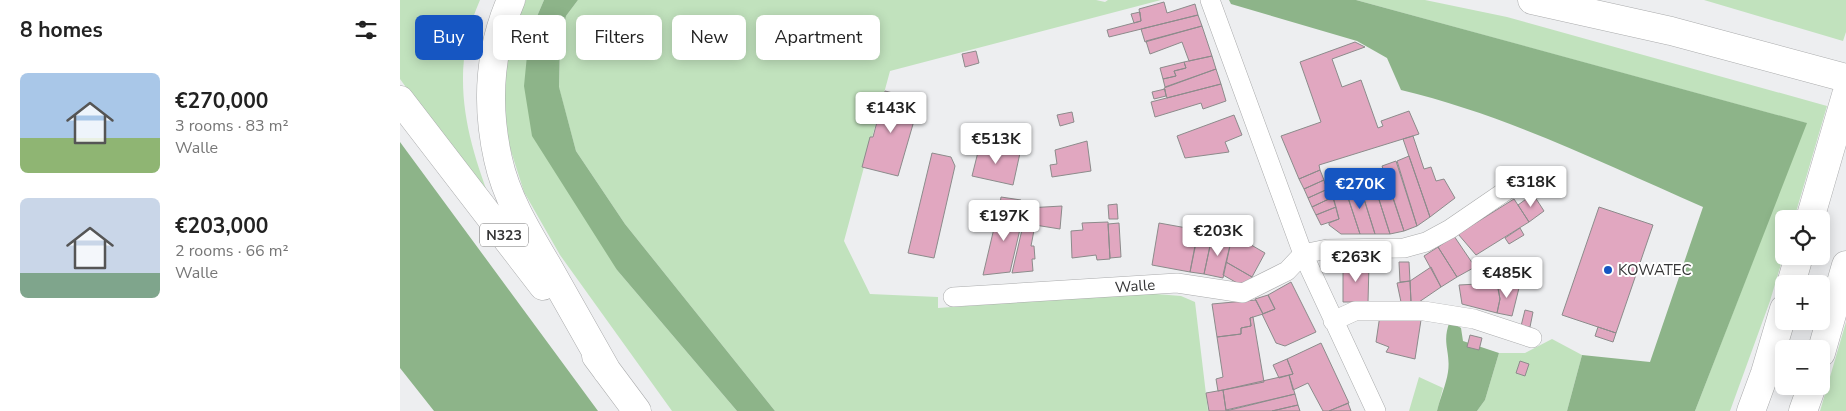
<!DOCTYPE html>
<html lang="en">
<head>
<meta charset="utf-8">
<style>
  body { margin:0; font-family:"Nunito Sans",sans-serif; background:#f6f6f6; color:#222; height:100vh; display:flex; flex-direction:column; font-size:19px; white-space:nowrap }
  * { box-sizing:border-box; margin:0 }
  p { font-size:16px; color:#767676 }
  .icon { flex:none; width:28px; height:28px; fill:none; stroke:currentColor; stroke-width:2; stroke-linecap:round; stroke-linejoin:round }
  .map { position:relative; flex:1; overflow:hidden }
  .sheet { display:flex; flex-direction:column; background:#fff; width:400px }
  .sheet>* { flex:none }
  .hud { position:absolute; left:15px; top:15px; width:475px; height:45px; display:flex; gap:10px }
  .buttons { position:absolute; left:1375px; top:210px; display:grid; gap:10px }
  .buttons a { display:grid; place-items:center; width:55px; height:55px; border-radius:8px; background:#fff; box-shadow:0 2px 12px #0003; font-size:25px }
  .price { position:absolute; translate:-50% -42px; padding:0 11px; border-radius:5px; background:#fff; color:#222; font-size:16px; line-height:32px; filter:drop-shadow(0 1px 2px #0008) }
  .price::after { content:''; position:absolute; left:50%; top:30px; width:15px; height:11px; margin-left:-8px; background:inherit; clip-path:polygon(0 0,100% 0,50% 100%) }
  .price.on { background:#1656c2; color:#fff }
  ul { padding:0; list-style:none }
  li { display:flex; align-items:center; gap:15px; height:125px; padding:0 20px }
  li span { display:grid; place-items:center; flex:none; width:140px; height:100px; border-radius:8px; color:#555 }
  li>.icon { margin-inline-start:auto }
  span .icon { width:60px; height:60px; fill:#fffc; stroke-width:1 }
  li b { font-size:21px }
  h2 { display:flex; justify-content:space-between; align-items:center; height:60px; padding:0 20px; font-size:21px }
  .pill { padding:0 18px; border-radius:8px; background:#fff; box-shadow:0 2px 12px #0003; font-size:18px; line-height:45px }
  .pill.on { background:#1656c2; color:#fff }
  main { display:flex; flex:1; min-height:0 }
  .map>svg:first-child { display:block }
  .green { fill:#c1e2bd }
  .forest { fill:#8db489 }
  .building { fill:#e1a7c0; stroke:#8c8b8b }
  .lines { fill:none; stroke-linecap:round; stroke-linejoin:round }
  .street-casing { stroke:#aaabac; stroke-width:20 }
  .highway-casing { stroke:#aaabac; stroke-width:29 }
  .street { stroke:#fff; stroke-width:19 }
  .highway { stroke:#fff; stroke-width:28 }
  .poi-dot { fill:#1656c2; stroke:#fff; stroke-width:2 }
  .labels { text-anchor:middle; stroke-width:4; stroke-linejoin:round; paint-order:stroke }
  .shield { fill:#fff; stroke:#727272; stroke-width:1 }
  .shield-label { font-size:14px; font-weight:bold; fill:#353536 }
  .poi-label { font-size:15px; fill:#353536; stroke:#fff; text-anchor:start }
  .street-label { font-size:15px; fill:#353536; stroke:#fff }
</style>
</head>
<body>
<main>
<section class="sheet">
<h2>8 homes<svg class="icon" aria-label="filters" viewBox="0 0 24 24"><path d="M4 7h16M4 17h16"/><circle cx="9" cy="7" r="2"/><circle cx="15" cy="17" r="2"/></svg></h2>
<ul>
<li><span style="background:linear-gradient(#a9c7e8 65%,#8fb573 0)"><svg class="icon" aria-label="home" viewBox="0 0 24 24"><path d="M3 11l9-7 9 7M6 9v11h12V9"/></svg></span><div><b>€270,000</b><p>3 rooms · 83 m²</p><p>Walle</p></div></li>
<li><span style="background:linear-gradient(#c9d6e8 75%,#7fa58c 0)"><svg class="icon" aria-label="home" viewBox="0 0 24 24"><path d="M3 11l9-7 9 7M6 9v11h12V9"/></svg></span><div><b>€203,000</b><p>2 rooms · 66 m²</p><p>Walle</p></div></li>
</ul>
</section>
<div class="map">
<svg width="1446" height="411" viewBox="0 0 1446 411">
  <rect width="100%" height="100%" fill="#edeef0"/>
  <path class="green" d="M0,0h80c-32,72 -14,139 14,209l-94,-130z
    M126,0h18l-15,35 88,235 120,141h-65l-112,-156 -36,-63 -14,-44 -7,-39 1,-39 7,-33z
    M178,0h518l9,2 3,-2h53l-271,71 -46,170 26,53 68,3v11l206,-15 37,3 14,6 13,109h-433l-150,-187 -49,-73 -17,-63 1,-41 6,-31z
    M956,0h69l82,17 320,89 -33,113h-10v35l-14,47 -40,110h-35l111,-288z
    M1304,0h142v32l-3,9z
    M1446,322v89h-26z
    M1152,339l30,16 -15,56h-90l8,-11 14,-47h26z
    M1019,377l24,11 -6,23h-28z"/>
  <path class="forest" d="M144,0h34l-12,16 -6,31 -1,40 17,64 49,73 150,187h-38l-120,-141 -85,-134 -8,-50 5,-51z
    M829,0h127l451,123 -112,288h-128l15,-56 68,7 53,-155c-98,-43 -197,-92 -302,-117l-14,-32 -30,-17 -126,-37z
    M0,142l198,269h-164l-34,-43z
    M1050,321l11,7 2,13 36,12 -14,47 -8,11h-40c3,-13 9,-26 11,-39 3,-21 -7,-29 2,-51z"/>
  <path class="building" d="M764,2l3,11 28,-9 3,11 -89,22 -2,-7 34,-9 -2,-12z
    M740,12l1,9 -7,2 -3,-9z
    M798,15l4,11 -57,16 -4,-13z
    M802,26l10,30 -23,5 -7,-19 -32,12 -4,-13z
    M955,42l10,5 -33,12 10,28 19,-7 17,48 5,-2 -2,-5 28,-10 10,23 -100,31 1,5 -21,9 -18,-43 40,-14 -21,-60z
    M576,51l3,12 -14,4 -3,-13z
    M812,56l4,13 -51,18 -2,-8 13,-3 -2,-5 12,-3 -2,-6z
    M784,62l2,6 -12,3 2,5 -13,3 -3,-11z
    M816,69l5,15 -54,14 -3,-10z
    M821,84l5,17 -23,8 -2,-6 -46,14 -4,-15z
    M765,89l1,7 -12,3 -2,-7z
    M485,91l35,9 -22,76 -36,-9 8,-30h3z
    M672,112l2,10 -14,4 -3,-11z
    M834,115l8,20 -17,7 4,10 -44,6 -8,-22z
    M1013,136l11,33 7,-2 5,14 8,-2 11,19 -25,19 -27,-78z
    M687,141l4,30 -39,6 -2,-12 7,-1 -2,-14z
    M580,144l40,9 -7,32 -41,-9z
    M532,153l19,4 4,9 -21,92 -26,-5z
    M1009,156l21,61 -13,9 -20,-65z
    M996,161l21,65 -13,5 -22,-65z
    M920,170l4,10 -20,9 -5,-10z
    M972,179l2,5 16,50h-15l-16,-51z
    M987,179l17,52 -14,3 -16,-50z
    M924,180l1,4 3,-1 2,5 -22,10 -4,-9z
    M943,183l17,51h-19l-12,-9v-2l10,-4 -9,-32z
    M959,183l16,51h-15l-15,-46z
    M930,188l3,9 -21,10 -4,-9z
    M1133,194l11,17 -15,11 -11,-17z
    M601,197l20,3 -2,8 -19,-4z
    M933,197l3,10 -20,8 -4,-8z
    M1114,199l15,23 -53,33 -18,-21z
    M717,204l1,15h-9l-1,-14z
    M662,206l-2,23 -25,-4 -4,21h3l1,13h-3l1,12 -21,2 15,-65z
    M599,207l25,5 -14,60 -27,3z
    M936,207l3,12 -18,6 -5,-10z
    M1199,207l54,18 -37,108 -54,-18z
    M708,222l2,37 -13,1 -1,-5 -24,3 -1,-27 12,-1 -1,-7z
    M719,223l2,34 -11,1 -2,-34z
    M759,223l39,7 -8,42 -38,-7z
    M1120,228l4,7 -15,9 -4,-6z
    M798,230l8,2 -2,13 -8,-2z
    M821,235l11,2 -9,41 -19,-4 6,-28 4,1z
    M1054,236l21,31 -18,10 -19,-30z
    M832,237l9,2 24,14 -13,24 -26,-15z
    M796,243l14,3 -6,28 -14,-2z
    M1038,247l19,30 -16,10 -17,-31z
    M826,262l26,15 -6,11 -23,-13z
    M999,262h10l1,19 -10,1z
    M943,263l26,1 -1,38h-25z
    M1031,267l10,20 -22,15h-8l-1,-21z
    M1127,267l8,4 -11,14 -4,-2 1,-5z
    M1010,281l1,21h-10l-4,-19z
    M891,282l25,50 -31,14 -9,-3 -14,-29 13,-5 -7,-14z
    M1097,283l22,5 -7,28 -15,-3 3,-14z
    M1097,283l3,16 -3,14 -35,-9 -3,-19z
    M868,295l7,14 -12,5 -8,-15z
    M856,300l7,14 -13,4 1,8 -10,2v6l-24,3 -5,-33z
    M1125,310l8,2 -3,15 -9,-1z
    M980,315l41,5 -6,39 -29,-7 3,-5 -13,-5z
    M853,317l11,65 -46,9 -2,-12 7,-2 -6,-40 24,-3v-6l10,-2 -1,-8z
    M1198,327l18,6 -3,9 -18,-6z
    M1070,335l12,3 -3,12 -12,-3z
    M921,343l28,60 -20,8h-6l-15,-28 -15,7 -4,-15 4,-1 -6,-15z
    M887,359l6,15 -14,4 -6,-13z
    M1120,361l9,3 -4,12 -9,-3z
    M889,375l6,19 -69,16 -3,-20z
    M823,390l3,21h-17l-3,-18z
    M895,394l3,11 -26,6h-46z
    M948,403l3,8h-22z
    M898,405l2,6h-28z"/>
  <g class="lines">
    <defs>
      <path id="street" d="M810,0l93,254 73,157
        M553,297l224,-14 66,10 44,-22 16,-17 24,-5 77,-1 22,-6 24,-13 73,-50
        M933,321l22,-10h69l50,8 58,19"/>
      <path id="highway" d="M111,0c-22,51 -25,105 -13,159 8,38 30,74 49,106 20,35 40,70 60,106
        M1132,0l139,31 175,47
        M0,100l143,186
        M1410,219l36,-124
        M1391,284l8,-28
        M1421,353l25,-88
        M196,356l41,55
        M1351,411l14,-38 19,-64
        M1403,411l9,-25"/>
    </defs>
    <use href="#street" class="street-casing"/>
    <use href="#highway" class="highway-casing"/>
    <use href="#street" class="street"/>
    <use href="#highway" class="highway"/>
  </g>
  <circle class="poi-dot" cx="1208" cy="270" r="5"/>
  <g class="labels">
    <rect class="shield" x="80" y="223.5" width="48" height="23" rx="4"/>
    <g class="shield-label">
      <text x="104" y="240">N323</text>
    </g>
    <g class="poi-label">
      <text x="1218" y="275">KOWATEC</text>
    </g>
    <g class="street-label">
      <text transform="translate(735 286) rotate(-4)" y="5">Walle</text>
    </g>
  </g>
</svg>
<div class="buttons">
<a><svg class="icon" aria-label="locate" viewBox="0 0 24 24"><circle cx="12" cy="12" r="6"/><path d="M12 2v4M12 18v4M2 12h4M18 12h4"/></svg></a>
<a>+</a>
<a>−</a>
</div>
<b class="price" style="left:491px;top:134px">€143K</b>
<b class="price" style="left:596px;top:165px">€513K</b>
<b class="price" style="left:1131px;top:208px">€318K</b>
<b class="price on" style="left:960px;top:210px">€270K</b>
<b class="price" style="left:604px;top:242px">€197K</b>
<b class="price" style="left:818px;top:257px">€203K</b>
<b class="price" style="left:956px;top:283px">€263K</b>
<b class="price" style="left:1107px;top:299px">€485K</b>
<div class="hud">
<a class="pill on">Buy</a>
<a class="pill">Rent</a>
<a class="pill">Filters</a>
<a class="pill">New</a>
<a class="pill">Apartment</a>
</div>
</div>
</main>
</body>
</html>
